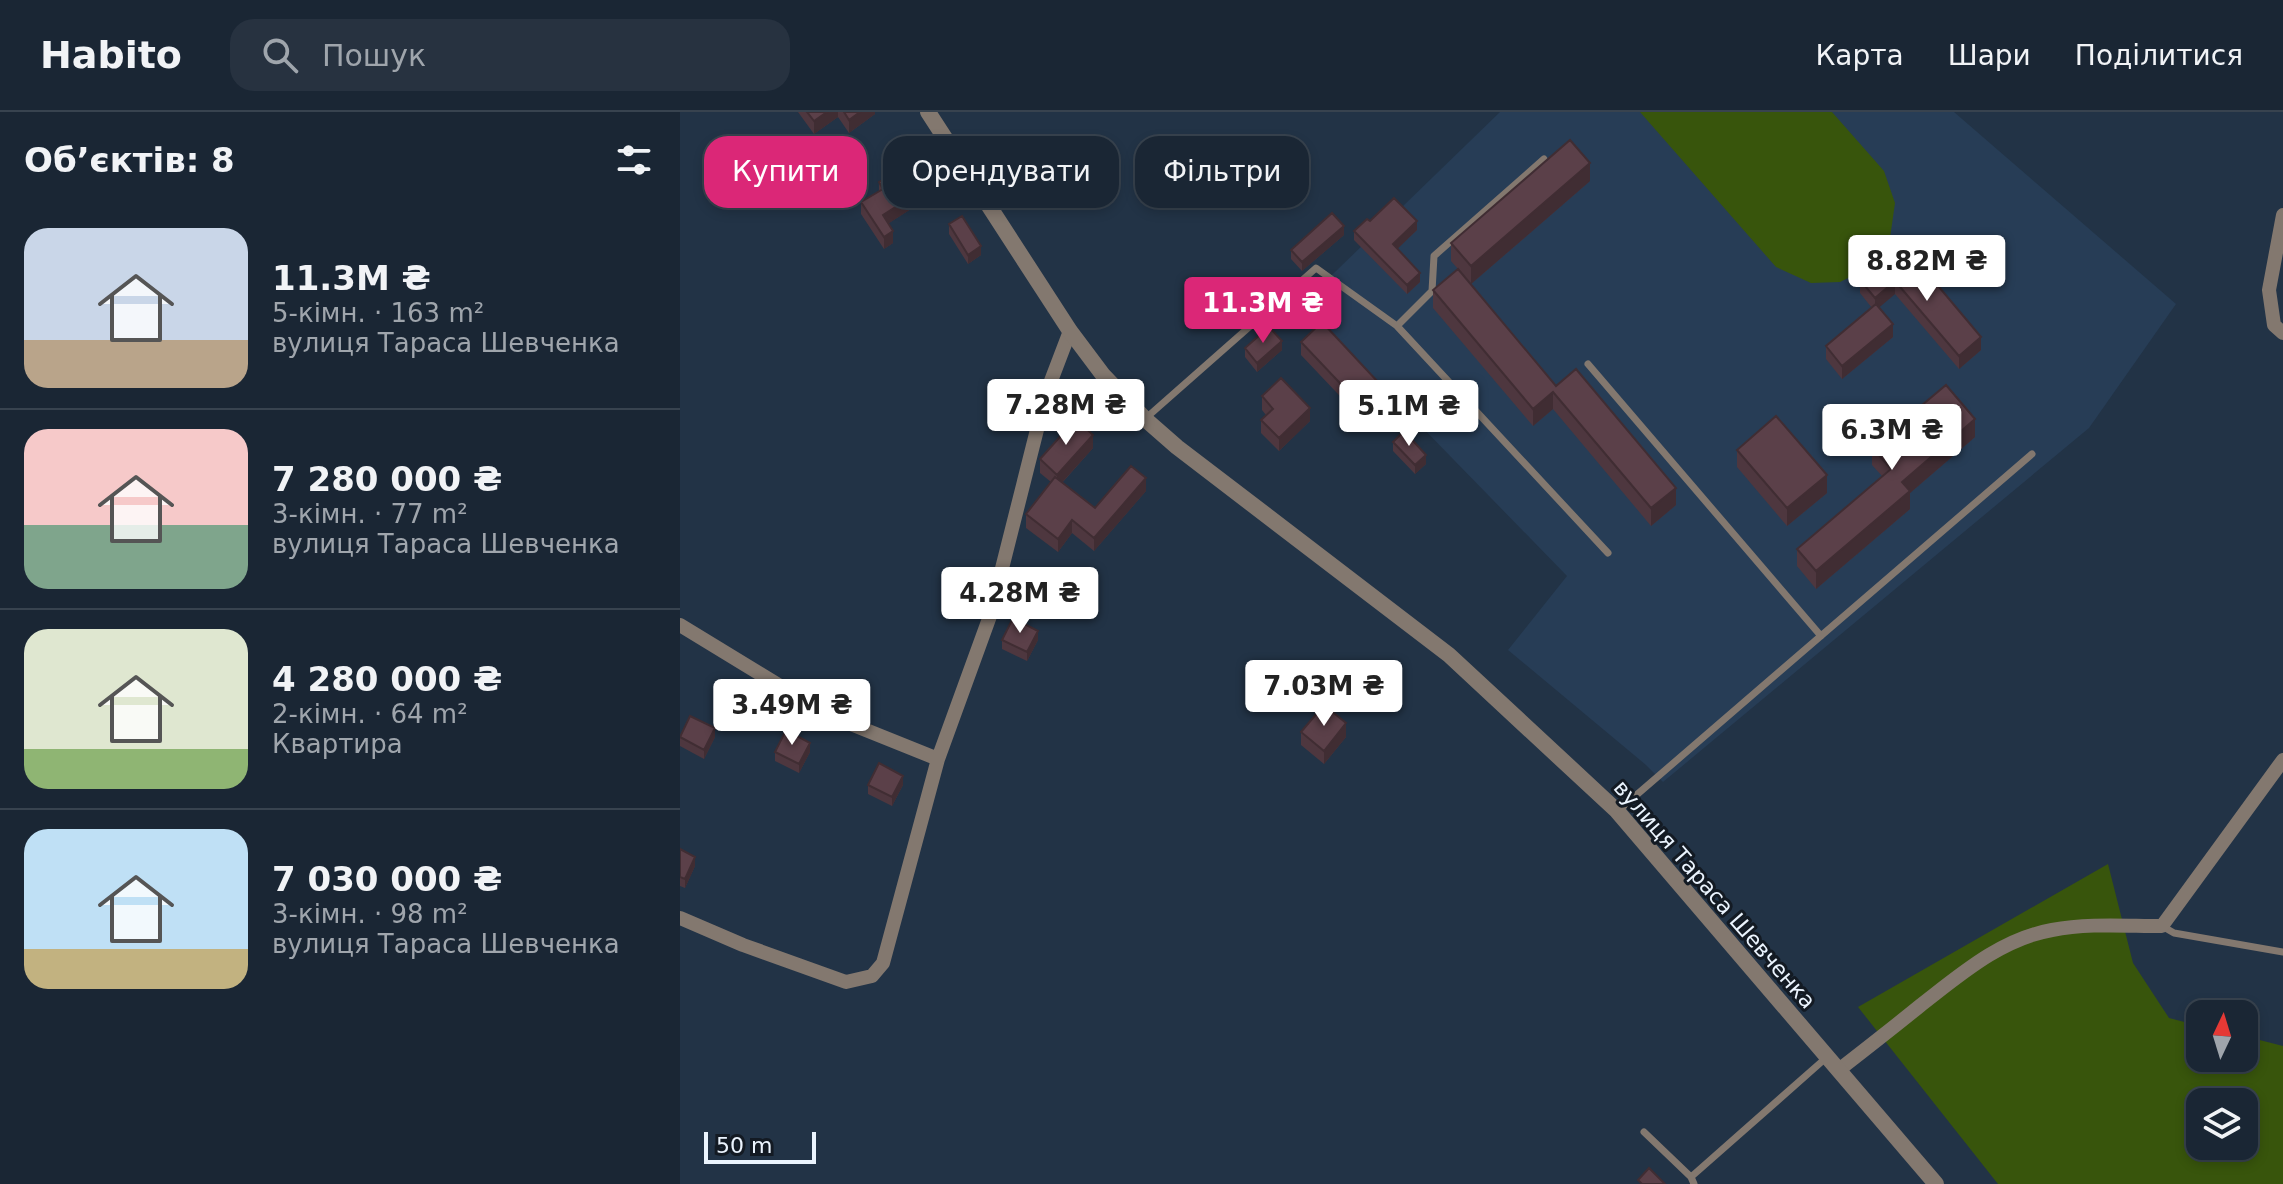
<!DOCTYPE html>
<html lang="uk">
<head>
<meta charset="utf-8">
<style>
  body { margin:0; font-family:"DejaVu Sans",sans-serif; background:#273240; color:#f1f3f6; height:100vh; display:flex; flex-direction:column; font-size:30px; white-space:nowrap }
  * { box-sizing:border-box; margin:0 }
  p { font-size:26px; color:#9fa5ac }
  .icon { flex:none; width:44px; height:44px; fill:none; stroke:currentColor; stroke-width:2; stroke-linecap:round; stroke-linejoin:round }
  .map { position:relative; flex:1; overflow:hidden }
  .sheet { display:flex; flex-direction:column; background:#1a2634; width:680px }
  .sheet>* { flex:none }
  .banner { position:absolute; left:24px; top:24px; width:760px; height:72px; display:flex; gap:16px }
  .needle { width:52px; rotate:4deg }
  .fabs { position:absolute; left:1506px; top:888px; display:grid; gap:16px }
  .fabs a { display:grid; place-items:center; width:72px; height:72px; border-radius:16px; background:#1a2634; box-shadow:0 4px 12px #0003,0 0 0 2px #38434f; font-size:40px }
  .scale { position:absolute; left:24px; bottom:20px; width:112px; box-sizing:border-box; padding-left:8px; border:4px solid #ebf4fe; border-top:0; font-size:22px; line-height:28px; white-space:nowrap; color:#ebf4fe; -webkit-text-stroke:6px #131a23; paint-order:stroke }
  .price { position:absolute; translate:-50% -68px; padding:0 18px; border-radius:8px; background:#fff; color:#222; font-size:26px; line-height:52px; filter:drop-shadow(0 2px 4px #0008) }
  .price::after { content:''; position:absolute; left:50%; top:48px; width:24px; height:18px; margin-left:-12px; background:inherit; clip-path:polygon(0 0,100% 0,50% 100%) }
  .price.current { background:#db2777; color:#fff }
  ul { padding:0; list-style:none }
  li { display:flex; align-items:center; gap:24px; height:200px; padding:0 24px }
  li+li { border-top:2px solid #38434f }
  li span { display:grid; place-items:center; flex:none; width:224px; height:160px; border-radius:24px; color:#555 }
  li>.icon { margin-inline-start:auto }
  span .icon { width:96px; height:96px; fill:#fffc; stroke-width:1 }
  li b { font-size:34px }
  h2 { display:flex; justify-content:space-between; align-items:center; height:96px; padding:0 24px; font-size:34px }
  .tag { padding:0 28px; border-radius:24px; background:#1a2634; box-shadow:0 4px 12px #0003,0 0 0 2px #38434f; font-size:28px; line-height:72px }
  .tag.current { background:#db2777; color:#fff }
  header { display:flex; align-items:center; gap:48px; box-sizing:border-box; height:112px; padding:0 40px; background:#1a2634; border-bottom:2px solid #38434f }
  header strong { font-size:38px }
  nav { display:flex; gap:44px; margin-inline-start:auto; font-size:28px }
  .search { width:560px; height:72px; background:#273240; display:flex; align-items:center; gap:20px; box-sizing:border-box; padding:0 28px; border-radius:24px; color:#9fa5ac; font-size:30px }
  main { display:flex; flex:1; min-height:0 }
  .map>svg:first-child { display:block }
  .built { fill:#273d56 }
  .green { fill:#38550c; fill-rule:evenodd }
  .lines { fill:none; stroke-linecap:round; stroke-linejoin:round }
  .service { stroke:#83786f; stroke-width:7 }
  .minor { stroke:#83786f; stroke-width:14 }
  .tertiary { stroke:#83786f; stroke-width:16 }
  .wall { fill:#4e373f }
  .shaded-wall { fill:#402d33 }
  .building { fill:#5b4049; stroke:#402d33; stroke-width:2 }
  .labels { text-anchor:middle; stroke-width:6; stroke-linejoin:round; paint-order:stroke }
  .street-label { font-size:22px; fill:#ebf4fe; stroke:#131a23 }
</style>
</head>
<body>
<header>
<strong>Habito</strong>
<div class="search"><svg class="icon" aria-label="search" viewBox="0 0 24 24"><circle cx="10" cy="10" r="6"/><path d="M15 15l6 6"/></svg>Пошук</div>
<nav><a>Карта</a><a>Шари</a><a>Поділитися</a></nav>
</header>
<main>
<section class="sheet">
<h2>Об’єктів: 8<svg class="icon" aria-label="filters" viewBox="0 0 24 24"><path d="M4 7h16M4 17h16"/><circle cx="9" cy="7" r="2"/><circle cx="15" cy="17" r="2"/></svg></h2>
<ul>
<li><span style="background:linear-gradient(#c9d6e8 70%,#b9a48a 0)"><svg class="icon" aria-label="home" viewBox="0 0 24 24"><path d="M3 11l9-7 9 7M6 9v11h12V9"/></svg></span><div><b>11.3M ₴</b><p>5-кімн. · 163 m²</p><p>вулиця Тараса Шевченка</p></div></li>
<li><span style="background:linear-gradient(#f6c9c9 60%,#7fa58c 0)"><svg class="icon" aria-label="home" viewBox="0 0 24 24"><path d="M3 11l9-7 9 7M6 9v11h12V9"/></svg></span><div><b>7 280 000 ₴</b><p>3-кімн. · 77 m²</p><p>вулиця Тараса Шевченка</p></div></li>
<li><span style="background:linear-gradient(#dfe7d0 75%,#8fb573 0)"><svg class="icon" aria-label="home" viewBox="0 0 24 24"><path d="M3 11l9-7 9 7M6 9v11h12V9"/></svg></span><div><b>4 280 000 ₴</b><p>2-кімн. · 64 m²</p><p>Квартира</p></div></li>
<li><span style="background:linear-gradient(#bfe0f5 75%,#c2b280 0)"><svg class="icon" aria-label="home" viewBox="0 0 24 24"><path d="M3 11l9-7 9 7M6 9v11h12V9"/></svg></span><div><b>7 030 000 ₴</b><p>3-кімн. · 98 m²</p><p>вулиця Тараса Шевченка</p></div></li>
</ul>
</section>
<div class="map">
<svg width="1603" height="1072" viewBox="0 0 1603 1072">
  <rect width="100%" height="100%" fill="#223346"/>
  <path class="built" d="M820,0h454l222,192 -87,124 -426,354 -17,-17 -138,-115 59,-74 -265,-272z"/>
  <path class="green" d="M960,0h192l52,59 11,32 -5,35 -22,30 -28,14 -29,1 -35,-16z
    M1428,752l25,99 36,55 31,8v32h44v-22l39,10v138h-285l-140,-177zM1520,990h44v44h-44z"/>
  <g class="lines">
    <path class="service" d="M717,214l35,-35 2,-35 110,-97
      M908,252l233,272
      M466,306l170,-150 81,58 211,227
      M939,698l413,-356
      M1482,814l12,7 109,19
      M964,1020l47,45 3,7
      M1011,1065l136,-120"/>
    <path class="minor" d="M1603,103l-14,75 5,35 9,8
      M0,513l146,89 112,45
      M0,806l63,27 103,37 26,-6 11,-13 55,-204 52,-143 56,-222 24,-63
      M1160,957c27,-21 54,-42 81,-64 40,-31 80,-66 131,-75 36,-7 73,-4 110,-4l121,-166"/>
    <path class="tertiary" d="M248,0l142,219 33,44 42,44 32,28 272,208 168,156 319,373"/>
  </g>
  <path class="wall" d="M118,0h77v2l-26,19 -11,-16 -24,17z
    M910,69l-119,103 -20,-23v-18z
    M199,70l49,16 -39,25 4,20 -9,6 -23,-35v-12l18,-11z
    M690,109l47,9 -20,19 23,33 -13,12 -53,-54v-9z
    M269,112l32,31 -13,9 -19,-30z
    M664,123l-42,36 -11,-12v-9z
    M1218,167l83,71 -22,19 -64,-75 -16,13 14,30 -51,42 -16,-20v-13l46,-38 -12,-15v-13z
    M753,178l123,96 120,119 -25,21 -98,-117 -20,17 -100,-118z
    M621,230l91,68 -12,11 -16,-17 -9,8 -54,-57z
    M565,236l37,2 -25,22 -12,-15z
    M582,284l48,25 -31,30 -18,-18v-13l5,-5 -4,-5z
    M1295,325l-65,56v16l-94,80 -19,-23v-17l85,-73 -10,-11v-18z
    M713,330l33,22 -11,10 -22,-23z
    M413,336l-31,35 33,25 51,-17 -52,60 -22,-18 -14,19 -32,-24v-14l25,-32 -11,-9v-14z
    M1057,338l90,43 -40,33 -50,-59z
    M322,528h36l-11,21 -25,-12z
    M621,620l45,5 -22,27 -23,-19z
    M0,623l35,2 -11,22 -24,-13z
    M95,640h35l-11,21 -24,-12z
    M188,673h35l-11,21 -24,-12z
    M0,737l15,17 -10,22 -5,-2z"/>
  <path class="shaded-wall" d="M147,0h11v5l-24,17v-13z
    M180,0h15v2l-26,19v-13z
    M910,51v18l-119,103v-18z
    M248,74v12l-45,29v-12z
    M737,109v9l-24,23v-9z
    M664,114v9l-42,36v-9z
    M213,119v12l-9,6v-12z
    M301,134v9l-13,9v-9z
    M740,161v9l-13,12v-9z
    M1215,169v13l-20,17v-13z
    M1213,212v13l-51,42v-13z
    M1301,225v13l-22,19v-13z
    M602,229v9l-25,22v-9z
    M684,279v13l-9,8v-13z
    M873,280v17l-20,17v-17z
    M712,285v13l-12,11v-13z
    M630,296v13l-31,30v-13z
    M1295,307v18l-65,56v16l-94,80v-18l86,-89z
    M413,323v13l-36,40v-13z
    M746,343v9l-11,10v-9z
    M1147,363v18l-40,33v-18z
    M466,366v13l-52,60v-13z
    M996,376v17l-25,21v-18z
    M392,408v13l-14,19v-13z
    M358,519v9l-11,21v-9z
    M666,611v14l-22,27v-13z
    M35,616v9l-11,22v-9z
    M130,631v9l-11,21v-9z
    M223,664v9l-11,21v-9z
    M15,745v9l-10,22v-9z"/>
  <path class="building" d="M127,0h20l-13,9z
    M164,0h16l-11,8z
    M890,28l20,23 -119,103 -20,-23z
    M233,49l15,25 -45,29 10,16 -9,6 -23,-35 22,-13 -4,-7z
    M714,86l23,23 -24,23 27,29 -13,12 -53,-54 13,-12 3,2z
    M652,101l12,13 -42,36 -11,-12z
    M282,104l19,30 -13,9 -19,-31z
    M1203,149l15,18 20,-17 63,75 -22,19 -64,-75 -20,17 -15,-18z
    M778,157l98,117 20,-17 100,119 -25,20 -98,-116 -20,17 -100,-119z
    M1196,192l17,20 -51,42 -16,-20z
    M642,210l70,75 -12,11 -16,-17 -9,8 -54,-57z
    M589,215l13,14 -25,22 -12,-15z
    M601,266l29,30 -31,30 -18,-18 12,-11 -11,-13z
    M1266,273l29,34 -73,63 8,9 -94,80 -19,-22 94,-80 -19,-22z
    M1096,304l51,59 -40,33 -50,-58z
    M396,307l17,16 -36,40 -17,-16z
    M724,319l22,24 -11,10 -22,-23z
    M451,354l15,12 -52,60 -22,-18 -14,19 -32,-25 29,-37 40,31z
    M333,506l25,13 -11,21 -25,-12z
    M644,593l22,18 -22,28 -23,-19z
    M10,604l25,12 -11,22 -24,-13z
    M106,618l24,13 -11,21 -24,-12z
    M199,651l24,13 -11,21 -24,-12z
    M0,737l15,8 -10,22 -5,-2z
    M969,1056l16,16h-23l-4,-4z"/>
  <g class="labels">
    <g class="street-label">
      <text transform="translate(1035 782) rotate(49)" y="8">вулиця Тараса Шевченка</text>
    </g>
  </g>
</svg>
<div class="fabs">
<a><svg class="needle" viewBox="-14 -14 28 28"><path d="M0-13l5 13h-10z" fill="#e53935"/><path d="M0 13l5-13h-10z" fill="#9fa5ac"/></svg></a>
<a><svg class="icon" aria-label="layers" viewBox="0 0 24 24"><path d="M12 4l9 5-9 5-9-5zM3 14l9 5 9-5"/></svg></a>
</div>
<div class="scale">50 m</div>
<b class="price" style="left:1247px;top:191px">8.82M ₴</b>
<b class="price current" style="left:583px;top:233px">11.3M ₴</b>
<b class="price" style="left:386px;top:335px">7.28M ₴</b>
<b class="price" style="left:729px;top:336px">5.1M ₴</b>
<b class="price" style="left:1212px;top:360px">6.3M ₴</b>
<b class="price" style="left:340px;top:523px">4.28M ₴</b>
<b class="price" style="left:644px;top:616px">7.03M ₴</b>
<b class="price" style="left:112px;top:635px">3.49M ₴</b>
<div class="banner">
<a class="tag current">Купити</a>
<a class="tag">Орендувати</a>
<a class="tag">Фільтри</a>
</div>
</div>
</main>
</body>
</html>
